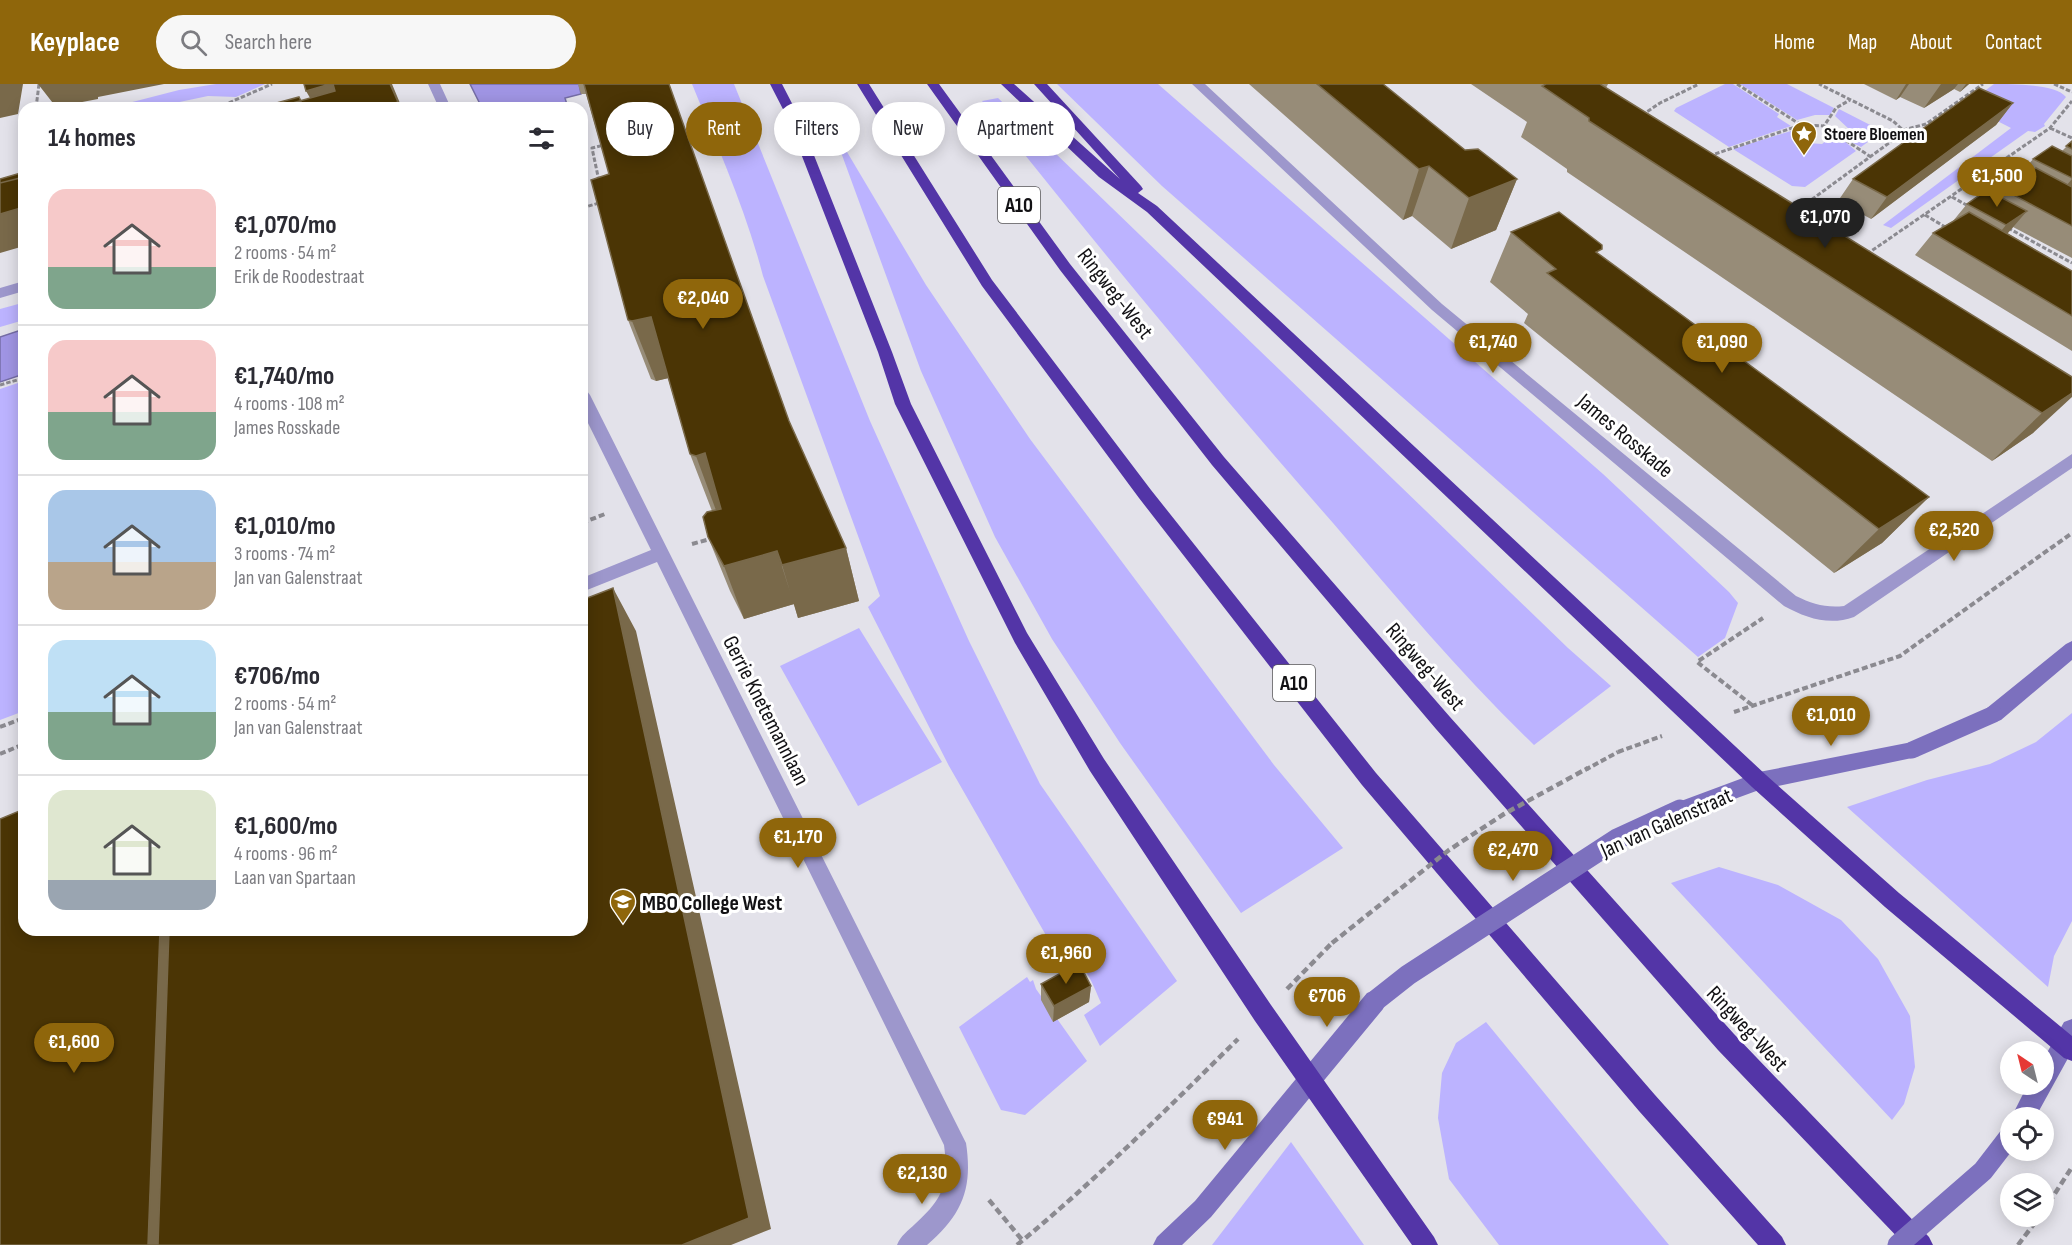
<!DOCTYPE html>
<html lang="en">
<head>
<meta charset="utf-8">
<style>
  body { margin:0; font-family:"Sofia Sans Condensed",sans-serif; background:#f7f7f7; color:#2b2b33; height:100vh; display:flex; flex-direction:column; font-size:22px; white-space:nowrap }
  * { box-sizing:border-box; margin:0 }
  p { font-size:20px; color:#7c7c81 }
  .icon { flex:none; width:33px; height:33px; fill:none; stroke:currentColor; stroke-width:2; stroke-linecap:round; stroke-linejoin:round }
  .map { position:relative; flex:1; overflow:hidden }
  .side { position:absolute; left:18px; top:18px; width:570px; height:834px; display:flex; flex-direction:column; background:#fff; border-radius:18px; box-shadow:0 3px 15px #0003 }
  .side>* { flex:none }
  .hud { position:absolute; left:606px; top:18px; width:570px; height:54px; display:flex; gap:12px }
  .needle { width:39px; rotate:325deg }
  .controls { position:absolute; left:2000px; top:957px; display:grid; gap:12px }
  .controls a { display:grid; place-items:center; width:54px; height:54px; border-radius:50%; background:#fff; box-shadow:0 3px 15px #0003; font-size:30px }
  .price { position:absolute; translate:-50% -51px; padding:0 14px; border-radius:21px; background:#8f660b; color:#fff; font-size:20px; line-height:39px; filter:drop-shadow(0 2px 3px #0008) }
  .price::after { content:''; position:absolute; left:50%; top:36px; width:18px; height:14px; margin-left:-9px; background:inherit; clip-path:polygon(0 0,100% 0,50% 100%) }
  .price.current { background:#222; color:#fff }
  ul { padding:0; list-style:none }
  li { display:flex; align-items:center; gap:18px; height:150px; padding:0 30px }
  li+li { border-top:2px solid #e1e1e2 }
  li span { display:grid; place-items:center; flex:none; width:168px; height:120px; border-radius:18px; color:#555 }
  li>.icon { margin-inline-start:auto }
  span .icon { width:72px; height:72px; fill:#fffc; stroke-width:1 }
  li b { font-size:26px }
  h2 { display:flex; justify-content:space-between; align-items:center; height:72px; padding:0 30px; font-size:26px }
  .pill { padding:0 21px; border-radius:27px; background:#fff; box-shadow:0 3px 15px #0003; font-size:21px; line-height:54px }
  .pill.current { background:#8f660b; color:#fff }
  header { display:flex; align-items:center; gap:36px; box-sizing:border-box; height:84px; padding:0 30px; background:#8f660b; color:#fff }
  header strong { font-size:28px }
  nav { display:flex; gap:33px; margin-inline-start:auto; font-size:21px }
  .search { width:420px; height:54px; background:#f7f7f7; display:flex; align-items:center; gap:15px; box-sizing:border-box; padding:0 21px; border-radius:33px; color:#7c7c81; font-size:22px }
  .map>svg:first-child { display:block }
  .green { fill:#bcb3ff }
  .water { fill:#a095e4; stroke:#756da6; stroke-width:1.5 }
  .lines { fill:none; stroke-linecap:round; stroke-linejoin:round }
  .path-far2 { stroke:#8b8a90; stroke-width:3; stroke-dasharray:4.5 2; stroke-linecap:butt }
  .path-far1 { stroke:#8b8a90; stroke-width:4; stroke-dasharray:6 3; stroke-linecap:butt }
  .path { stroke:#8b8a90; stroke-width:4.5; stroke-dasharray:7 4; stroke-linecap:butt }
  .street { fill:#9d97cc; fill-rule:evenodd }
  .secondary { fill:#7c70be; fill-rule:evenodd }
  .highway { fill:#5335a7; fill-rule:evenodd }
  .path-bridge-far1 { stroke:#8b8a90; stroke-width:4; stroke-dasharray:6 3; stroke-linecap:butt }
  .path-bridge { stroke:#8b8a90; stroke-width:4.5; stroke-dasharray:7 4; stroke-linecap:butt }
  .secondary-bridge-far1 { stroke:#7c70be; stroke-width:17 }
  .secondary-bridge { stroke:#7c70be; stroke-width:21 }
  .wall { fill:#978c78 }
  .shaded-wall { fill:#79694a }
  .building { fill:#4b3505; stroke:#79694a; stroke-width:1.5 }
  .labels { text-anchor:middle; stroke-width:6; stroke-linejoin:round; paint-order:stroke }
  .far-poi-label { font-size:18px; font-weight:bold; fill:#121114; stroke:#fff; text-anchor:start }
  .shield { fill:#fff; stroke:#59585a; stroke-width:1.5 }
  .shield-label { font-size:21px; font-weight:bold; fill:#121114 }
  .street-label { font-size:22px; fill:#121114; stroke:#fff }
  .poi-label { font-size:22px; font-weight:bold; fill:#121114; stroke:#fff; text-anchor:start }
</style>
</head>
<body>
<header>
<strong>Keyplace</strong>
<div class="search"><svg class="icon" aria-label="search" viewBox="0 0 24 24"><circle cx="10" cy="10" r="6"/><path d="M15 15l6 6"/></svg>Search here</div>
<nav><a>Home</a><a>Map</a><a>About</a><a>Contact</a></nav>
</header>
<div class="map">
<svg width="2072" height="1161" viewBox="0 0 2072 1161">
  <rect width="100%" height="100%" fill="#e3e2ea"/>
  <path class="green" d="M216,0h49l-29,13 -28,-1 -57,12h-42l70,-18z
    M692,0h42l136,337 99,220 71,143 137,197 -77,65 -16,-31 17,-12c-15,-36 -17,-38 -50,-59l-102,-178 -81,-159 12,-11 -117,-320c-17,-66 -45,-128 -71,-192z
    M1057,0h101l445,390 126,118 9,11 -13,35 -27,19 -536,-471z
    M1725,0h8l46,30 -2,3 14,9 -62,21 -55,-36 2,-3z
    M1740,0h47l47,24 -4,7h-15l-18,5z
    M1994,0c19,0 62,0 72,13l-22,27 1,2 -10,6 -7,-1 -137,97 -8,-3 128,-97 -45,-23z
    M998,14l570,550 43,38 -77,59c-72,-69 -136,-146 -201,-222 -121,-138 -237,-278 -351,-422z
    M1839,25l41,21v3l-19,14 -18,-9 7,-8 -15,-14z
    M831,41l95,160 104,154 244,326 69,83 -102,65 -121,-170 -68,-104 -57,-102 -74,-166z
    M1794,46l3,2 -1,3 12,8 14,1 6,-5 -1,-2 14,1 15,13 -51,36 -13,-1 -59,-37z
    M22,219l2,17 -24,7v-18z
    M24,297v330l-24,9v-331z
    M859,544l83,134 -84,44 -78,-140z
    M2072,629v208l-18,35 -6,31 -201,-180 80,-27 63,-16 46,-22z
    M1719,783l59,18 63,35 37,39 32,57 5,51 -11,37 -12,16 -221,-237z
    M1027,893l3,5 3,-2 3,9 51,72 -62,54 -24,-5 -42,-83z
    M1486,938l183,223h-170l-50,-66 -11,-61 4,-45 14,-30z
    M1291,1058l73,103h-152z"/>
  <path class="water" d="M470,0h109l2,10 -16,4 3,10h-86z
    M24,245v45l-24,8v-45z"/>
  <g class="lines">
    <path class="path-far2" d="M1737,0l64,41
      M2054,0l18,8
      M36,24l3,-24
      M217,24l55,-24
      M1642,31l18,-12 39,-19
      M1824,42l47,31
      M2050,44l22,10
      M1903,46l23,-6 57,-40
      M1709,72l92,-31 23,1 12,-18 14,-8
      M599,97l-7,-33 12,-3
      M1952,113l18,10
      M582,124l17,-5
      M1796,127l104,-76 3,-5 -10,-9 -74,-37
      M1925,131l22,13
      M2008,144l64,35
      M1867,170l183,-126 22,-27
      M0,301l24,-7"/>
    <path class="path-far1" d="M582,439l23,-9
      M692,460l22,-6
      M1752,621l-55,-43 66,-44
      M1734,628l166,-56 172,-123
      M0,643l24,-9
      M1618,668l44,-16
      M0,670l24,-10"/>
    <path class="path" d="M1287,905l45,-46
      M989,1116l34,41
      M2043,1128l29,-45
      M1017,1161c78,-64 149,-135 221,-206
      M2018,1161l22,-29"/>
    <path class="street" d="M428,0h12l11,24h-12z
      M1192,0h13l237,220 354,292c16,8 30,12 48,10l228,-152v14l-218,149c-25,9 -48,1 -70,-11l-352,-296z
      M24,197v10l-24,7v-10z
      M582,305l5,2 3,4 376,748c7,46 -4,72 -39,102h-30c4,-10 11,-14 18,-21 29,-26 34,-41 29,-79l-287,-583 -75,30v-14l69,-28 -69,-139z"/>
    <path class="secondary" d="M2072,557v19l-71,60 -7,2 -7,-2 -2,-6 2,-6 79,-64z
      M1912,658l7,2 2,6 -2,6 -7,2 -153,32 -79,29 -7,-3 -3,-6 3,-6 86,-32z
      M1375,906l8,3 3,8 -3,8 -172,208 -29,28h-29l4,-8 38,-36 172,-208z
      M2072,935v32l-37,67h-24l17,-34h15v-24l21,-38z"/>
    <path class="highway" d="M770,0h12l16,31 94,237 19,52 116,229 77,126 167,246 163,232 4,8h-26l-157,-224 -165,-250 -75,-128 -120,-239 -17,-52 -92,-237z
      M857,0h12l123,196 159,210 225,283 279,322 127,142 4,8h-28l-119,-134 -277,-326 -223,-287 -157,-212z
      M927,0h12l131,180 154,193 226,260 284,317 195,203 4,8h-28l-187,-195 -282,-321 -224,-264 -152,-195z
      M1001,0h13l106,95 -86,-95h13l94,102 2,3 -5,4 19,13 609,569 133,118 173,143v25l-8,-3 -179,-151 -133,-120 -605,-575 -48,-35z"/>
    <path class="path-bridge-far1" d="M1585,686l33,-18"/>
    <path class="path-bridge" d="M1332,859l117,-93 55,-36 84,-46"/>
    <path class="secondary-bridge-far1" d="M1912,666l82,-36"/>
    <path class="secondary-bridge" d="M1375,917l33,-26 209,-136 63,-29
      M1898,1161l85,-74 27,-35"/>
  </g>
  <path class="wall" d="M578,0h91l120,337 57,127 13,53 -61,17 -4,-14 -50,15 -14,-28 -22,-54 4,-26 -22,-57 -22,-76 -12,3 -5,-2 -23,-59 -19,-146 -23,-80h-5z
    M1249,0h134l82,66 52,29 -21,51 -45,19 -39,-33 -9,4z
    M1471,0h137l-2,4 466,289 -39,56 -41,28 -425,-289v-3l-46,-32 6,-15z
    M1864,0h105l-9,8 -6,-3 -30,19 -24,-11 -4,3z
    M2013,19l-17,22 -125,94 -33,-18 15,-22z
    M2072,57v117l-59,-31 -6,6 65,38v80l-157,-96 18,-22 20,-12 14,-17 32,-8 5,-6 12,-9h-1l18,-22 29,-8z
    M1511,148l88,22 330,243 -47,46 -48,30 -310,-250 4,-9 -38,-32z
    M1041,900l50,2 -2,16 -36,20 -12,-22z"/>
  <path class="shaded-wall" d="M0,0h23l-5,30 -18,4z
    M38,0h126l-66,13v2l-42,8z
    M330,0h9l9,21 -32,3 -10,-17z
    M390,0h2l10,24h-24z
    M1906,0h3l-9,13 -4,3z
    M1941,0h17l-4,5 -30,19z
    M1966,0h3l-9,8z
    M2013,19l-17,22 -125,94 16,-22z
    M1429,82l-17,50 -9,4 16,-51z
    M1517,95l-21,51 -45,19 18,-51z
    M2072,95v7l-19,15z
    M24,104v58l-24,7v-58z
    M2027,127l-19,22 -20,14 18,-22z
    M651,233l22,60 -17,4 -24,-60z
    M2072,309v4l-39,36 -41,28 50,-48z
    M705,369l20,56 -8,4 -21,-57z
    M1929,413l-47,46 -48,30 45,-44z
    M846,464l13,53 -61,17 -16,-53z
    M777,467l17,53 -50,15 -20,-53z
    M613,504l23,43 135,598 -40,16h-49z
    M160,846h66l-2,315h-76z
    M1091,902l-2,16 -36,20 1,-16z"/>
  <path class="building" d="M304,0h26l-24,7z
    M333,0h57l8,18 -20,6h-103l60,-17z
    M584,0h85l120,337 57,127 -64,17 -5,-14 -53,15 -16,-29 -5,-20 4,-5 14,-3 -16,-56 -9,3 -6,-2 -39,-137 -19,4 -4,-1 -37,-140 18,-6z
    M1317,0h66l82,66 13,-1 39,30 -48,19 -40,-32 -10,3z
    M1546,0h54l472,293v16l-30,20 -453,-292v-3l-47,-32z
    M1979,4l34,15 -126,94 -34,-18z
    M299,13l2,4 -26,7h-17z
    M2072,57v8l-6,-3z
    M2052,62l20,10v22l-39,-19z
    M2036,84l36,19v39l-68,-36z
    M24,88v5l-24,6v-4z
    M24,93v30l-24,7v-31z
    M1987,106l40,21 -21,14 -39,-21z
    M1559,128l43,33v4l-6,3 333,245 -50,32 -332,-256 9,-4 -45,-37z
    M1969,128l103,59v45l-139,-83z
    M613,504l136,630 -67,27h-524l11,-315h413v-330z
    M24,725v121h136l-12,315h-148v-426z
    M1079,879l12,23 -37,20 -13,-22z"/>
  <defs>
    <symbol id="sight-pin" viewBox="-11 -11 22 30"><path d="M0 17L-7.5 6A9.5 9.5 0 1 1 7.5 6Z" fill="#8f660b" stroke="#fff"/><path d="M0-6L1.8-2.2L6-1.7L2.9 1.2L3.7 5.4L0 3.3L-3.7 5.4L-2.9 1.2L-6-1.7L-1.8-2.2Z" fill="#fff"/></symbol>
    <symbol id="university-pin" viewBox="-11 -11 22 30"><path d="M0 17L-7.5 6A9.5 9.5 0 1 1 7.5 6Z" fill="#8f660b" stroke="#fff"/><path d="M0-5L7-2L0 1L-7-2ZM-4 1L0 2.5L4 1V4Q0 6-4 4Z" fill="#fff"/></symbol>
  </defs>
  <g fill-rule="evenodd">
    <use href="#sight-pin" x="1789" y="35" width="30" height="40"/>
    <use href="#university-pin" x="608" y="803" width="30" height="40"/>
  </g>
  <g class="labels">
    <g class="far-poi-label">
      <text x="1824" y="56">Stoere Bloemen</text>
    </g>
    <g class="shield">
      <rect x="998" y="103" width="42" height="36" rx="4.5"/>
      <rect x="1273" y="581" width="42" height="36" rx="4.5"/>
    </g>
    <g class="shield-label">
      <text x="1019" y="128">A10</text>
      <text x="1294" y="606">A10</text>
    </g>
    <g class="street-label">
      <text transform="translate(1116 209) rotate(52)" y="8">Ringweg-West</text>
      <text transform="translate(1626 351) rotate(40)" y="8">James Rosskade</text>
      <text transform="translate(1426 582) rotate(49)" y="8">Ringweg-West</text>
      <text transform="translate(767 626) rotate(63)" y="8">Gerrie Knetemannlaan</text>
      <text transform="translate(1666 738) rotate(-24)" y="8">Jan van Galenstraat</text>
      <text transform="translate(1748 944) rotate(47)" y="8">Ringweg-West</text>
    </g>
    <g class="poi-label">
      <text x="642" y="826">MBO College West</text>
    </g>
  </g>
</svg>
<div class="controls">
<a><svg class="needle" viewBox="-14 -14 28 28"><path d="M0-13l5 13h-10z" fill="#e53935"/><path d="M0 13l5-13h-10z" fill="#7c7c81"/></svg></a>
<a><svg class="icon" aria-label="locate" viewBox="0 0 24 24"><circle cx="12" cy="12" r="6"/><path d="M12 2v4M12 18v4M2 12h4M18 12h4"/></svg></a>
<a><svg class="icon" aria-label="layers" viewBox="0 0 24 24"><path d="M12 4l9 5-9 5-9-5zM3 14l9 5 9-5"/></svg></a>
</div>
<b class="price" style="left:1997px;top:124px">€1,500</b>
<b class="price current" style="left:1825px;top:165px">€1,070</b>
<b class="price" style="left:703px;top:246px">€2,040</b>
<b class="price" style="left:1493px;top:290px">€1,740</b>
<b class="price" style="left:1722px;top:290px">€1,090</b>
<b class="price" style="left:1954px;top:478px">€2,520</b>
<b class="price" style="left:1831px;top:663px">€1,010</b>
<b class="price" style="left:798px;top:785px">€1,170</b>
<b class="price" style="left:1513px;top:798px">€2,470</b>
<b class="price" style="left:1066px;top:901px">€1,960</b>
<b class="price" style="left:1327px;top:944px">€706</b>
<b class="price" style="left:74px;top:990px">€1,600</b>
<b class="price" style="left:1225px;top:1067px">€941</b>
<b class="price" style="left:922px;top:1121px">€2,130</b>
<div class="hud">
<a class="pill">Buy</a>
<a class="pill current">Rent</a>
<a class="pill">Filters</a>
<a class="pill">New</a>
<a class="pill">Apartment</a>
</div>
<section class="side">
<h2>14 homes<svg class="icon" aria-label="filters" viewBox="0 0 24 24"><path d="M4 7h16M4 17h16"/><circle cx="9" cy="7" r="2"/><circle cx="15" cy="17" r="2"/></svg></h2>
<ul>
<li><span style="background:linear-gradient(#f6c9c9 65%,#7fa58c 0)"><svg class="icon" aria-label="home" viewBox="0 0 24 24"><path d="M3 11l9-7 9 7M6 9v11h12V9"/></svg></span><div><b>€1,070/mo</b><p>2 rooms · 54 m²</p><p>Erik de Roodestraat</p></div></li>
<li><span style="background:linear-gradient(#f6c9c9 60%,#7fa58c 0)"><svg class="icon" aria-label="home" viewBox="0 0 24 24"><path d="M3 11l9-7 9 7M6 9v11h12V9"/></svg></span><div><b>€1,740/mo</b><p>4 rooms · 108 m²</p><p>James Rosskade</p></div></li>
<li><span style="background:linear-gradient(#a9c7e8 60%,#b9a48a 0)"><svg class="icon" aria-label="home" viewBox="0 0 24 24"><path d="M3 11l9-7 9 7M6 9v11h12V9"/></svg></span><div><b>€1,010/mo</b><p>3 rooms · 74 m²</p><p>Jan van Galenstraat</p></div></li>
<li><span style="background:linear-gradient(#bfe0f5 60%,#7fa58c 0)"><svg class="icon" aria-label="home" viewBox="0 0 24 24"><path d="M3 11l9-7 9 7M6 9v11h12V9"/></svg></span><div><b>€706/mo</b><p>2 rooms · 54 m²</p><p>Jan van Galenstraat</p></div></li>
<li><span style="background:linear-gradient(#dfe7d0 75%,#9aa5b1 0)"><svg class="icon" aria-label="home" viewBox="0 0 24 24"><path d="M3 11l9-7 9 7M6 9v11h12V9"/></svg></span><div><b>€1,600/mo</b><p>4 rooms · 96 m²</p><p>Laan van Spartaan</p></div></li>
</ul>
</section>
</div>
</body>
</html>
